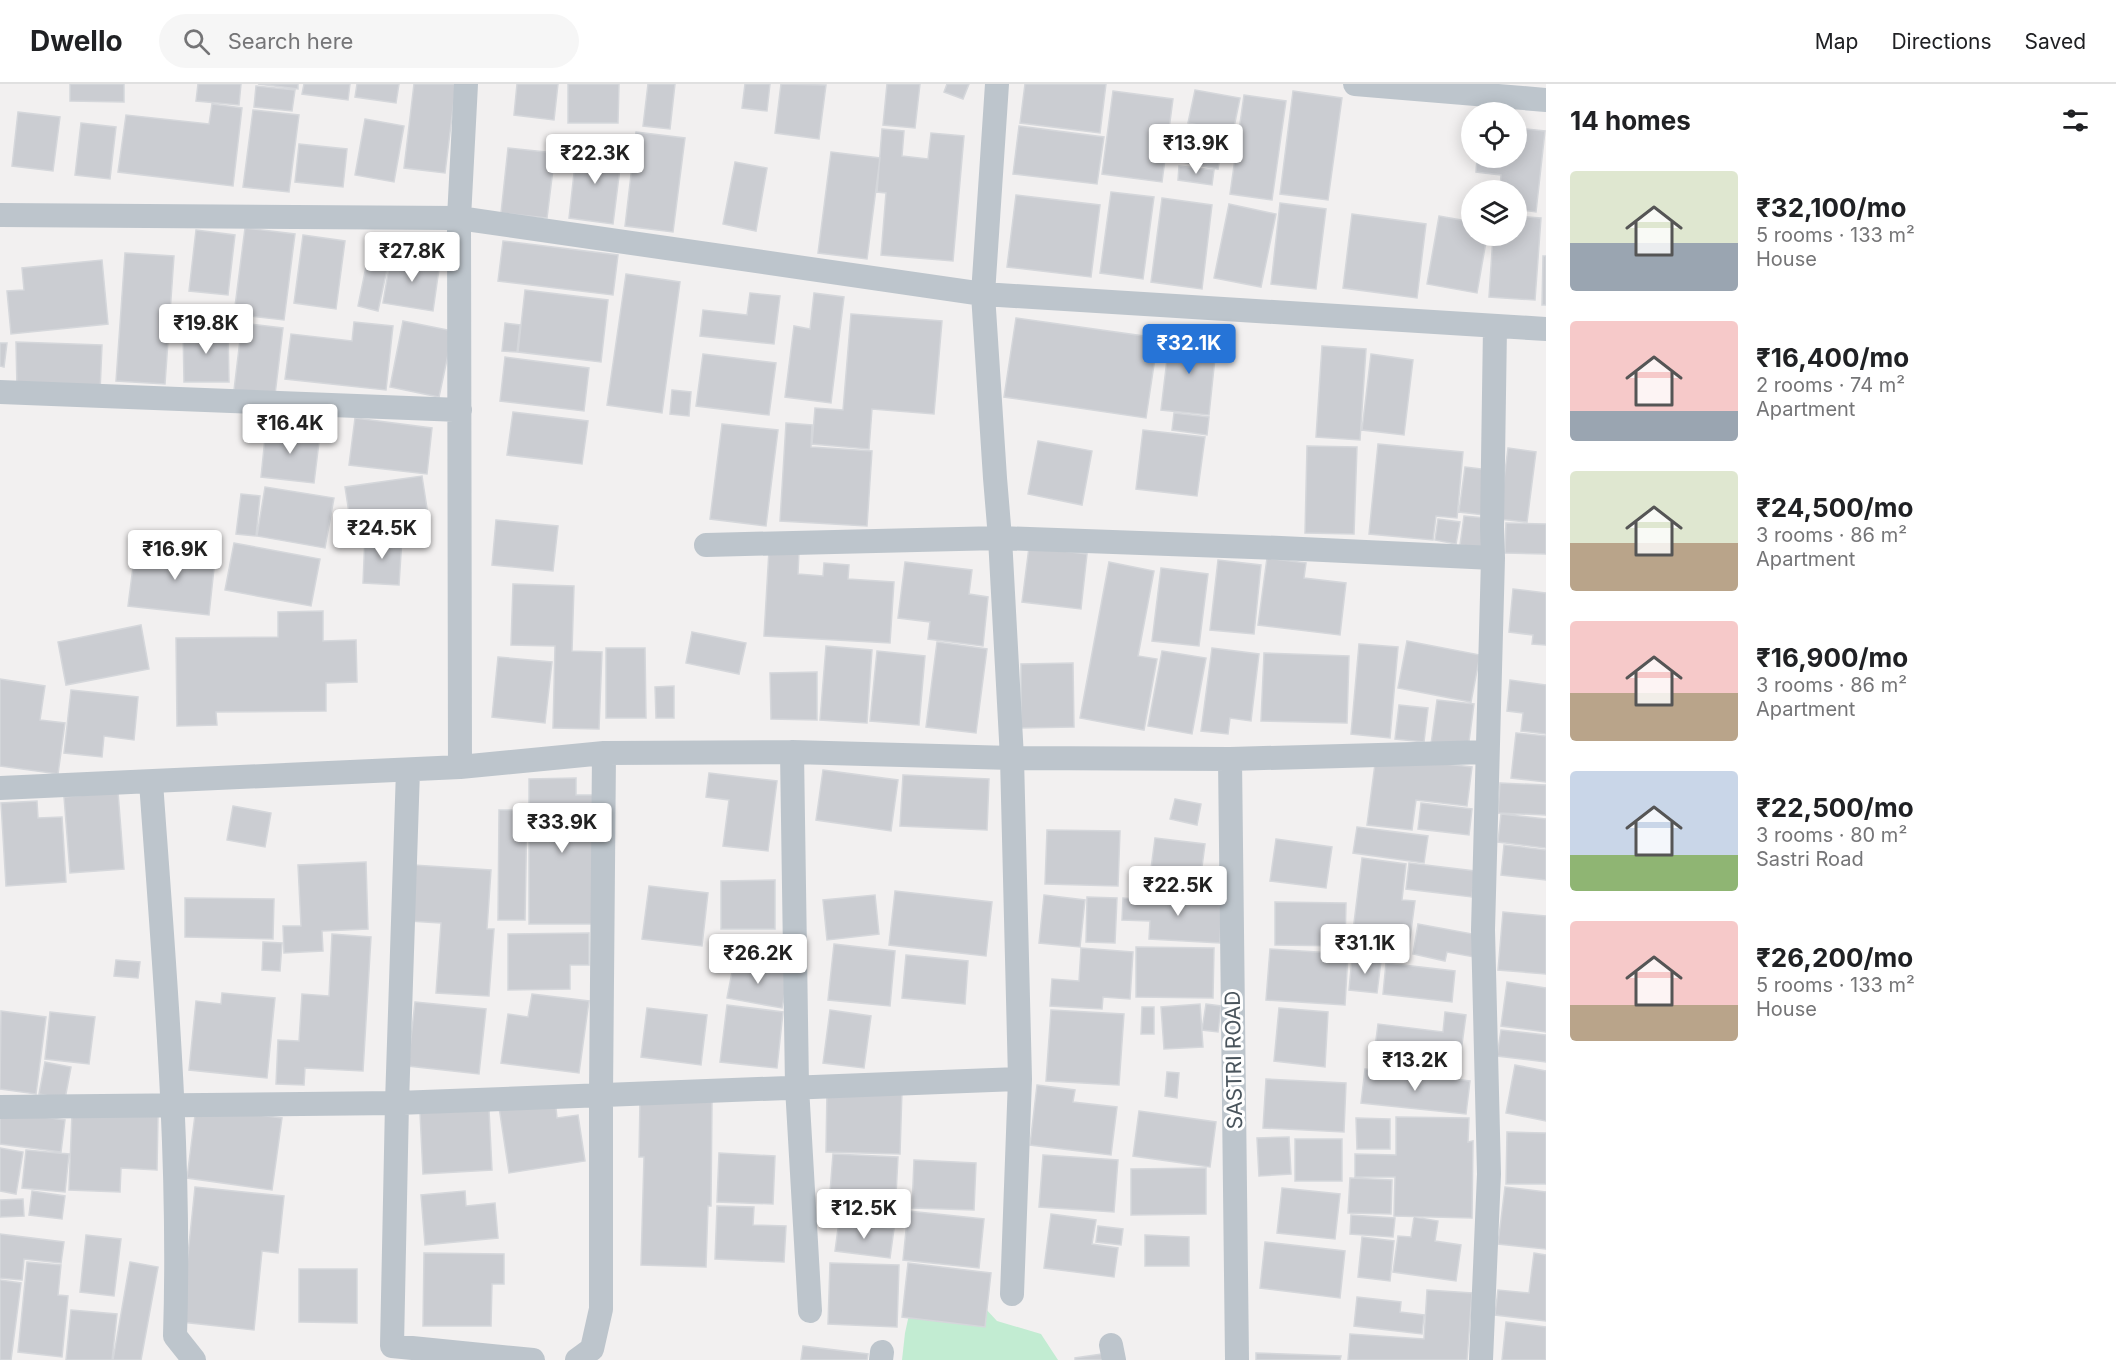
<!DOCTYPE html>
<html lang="en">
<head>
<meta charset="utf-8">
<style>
  body { margin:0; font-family:Inter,sans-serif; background:#f6f6f6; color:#202124; height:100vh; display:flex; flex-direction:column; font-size:22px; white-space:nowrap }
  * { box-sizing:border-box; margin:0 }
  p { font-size:20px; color:#757577 }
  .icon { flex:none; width:33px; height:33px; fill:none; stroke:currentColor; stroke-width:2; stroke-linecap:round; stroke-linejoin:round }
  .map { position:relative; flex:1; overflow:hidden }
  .drawer { display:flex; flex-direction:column; background:#fff; width:570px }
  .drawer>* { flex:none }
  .fabs { position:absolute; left:1461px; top:18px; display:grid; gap:12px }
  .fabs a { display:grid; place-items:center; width:66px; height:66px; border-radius:50%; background:#fff; box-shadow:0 3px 15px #0003; font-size:30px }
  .price { position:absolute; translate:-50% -51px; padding:0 14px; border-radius:6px; background:#fff; color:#222; font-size:20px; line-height:39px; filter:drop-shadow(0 2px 3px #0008) }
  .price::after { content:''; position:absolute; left:50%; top:36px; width:18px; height:14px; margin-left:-9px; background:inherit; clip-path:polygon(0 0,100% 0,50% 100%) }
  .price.active { background:#2674d7; color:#fff }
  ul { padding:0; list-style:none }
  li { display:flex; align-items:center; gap:18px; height:150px; padding:0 24px }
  li span { display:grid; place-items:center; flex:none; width:168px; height:120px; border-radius:6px; color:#555 }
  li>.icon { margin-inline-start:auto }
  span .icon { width:72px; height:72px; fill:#fffc; stroke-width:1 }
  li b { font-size:26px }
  h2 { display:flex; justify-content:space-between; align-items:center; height:72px; padding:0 24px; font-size:26px }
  header { display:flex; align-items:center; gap:36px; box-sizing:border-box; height:84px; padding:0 30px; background:#fff; border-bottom:2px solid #e0e0e0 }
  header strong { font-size:28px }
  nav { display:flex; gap:33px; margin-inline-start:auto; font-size:21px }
  .search { width:420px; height:54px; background:#f6f6f6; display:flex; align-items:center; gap:15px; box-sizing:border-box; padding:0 21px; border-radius:33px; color:#757577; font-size:22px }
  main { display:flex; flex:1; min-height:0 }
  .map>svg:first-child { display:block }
  .green { fill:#c2ecd2 }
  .building { fill:#cbcdd2; stroke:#d5d7db; stroke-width:1.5 }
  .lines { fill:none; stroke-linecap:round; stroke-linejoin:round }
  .minor { stroke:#bdc5cc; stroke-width:24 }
  .labels { text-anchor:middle; stroke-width:6; stroke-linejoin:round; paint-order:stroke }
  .street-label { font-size:21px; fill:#49545c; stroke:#fff }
</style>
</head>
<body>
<header>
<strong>Dwello</strong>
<div class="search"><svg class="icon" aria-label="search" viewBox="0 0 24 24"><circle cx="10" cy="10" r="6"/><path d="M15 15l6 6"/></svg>Search here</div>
<nav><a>Map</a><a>Directions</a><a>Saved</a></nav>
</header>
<main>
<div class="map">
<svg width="1546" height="1276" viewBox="0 0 1546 1276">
  <rect width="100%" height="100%" fill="#f2f0f0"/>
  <path class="green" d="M917,1194l42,2 38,41 44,13 17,26h-156l3,-27z"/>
  <path class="building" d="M70,0h54v18l-54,-1z
    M198,0h43l-2,21 -43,-4z
    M258,0h40v5z
    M304,0h46l-2,16 -46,-6z
    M357,0h42l-3,19 -41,-6z
    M414,0h42l-11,89 -41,-5z
    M517,0h41l-4,36 -40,-5z
    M568,0h51l-1,39h-50z
    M648,0h27l-5,45 -27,-3z
    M745,0h25l-3,27 -25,-3z
    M781,0l45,1 -7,54 -44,-6z
    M887,0h33l-5,44 -32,-3z
    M947,0h22l-6,15 -19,-7z
    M1025,0h81l-6,49 -80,-10z
    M256,2l39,4 -3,21 -38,-4z
    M1195,6l45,8 -7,34 -45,-9z
    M1113,7l60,8 -11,83 -60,-8z
    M1293,7l49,7 -14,102 -48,-6z
    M1244,11l42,6 -14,99 -42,-6z
    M212,20l30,4 -9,78 -115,-14 8,-57 83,9z
    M253,26l46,5 -10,77 -46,-5z
    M18,28l42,5 -7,54 -41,-5z
    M365,35l39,7 -10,56 -39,-7z
    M81,39l35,4 -6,52 -35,-4z
    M1019,42l85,11 -7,47 -84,-10z
    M1188,43l36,6 -6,36 -36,-7z
    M1516,44l29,3 -9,81 -20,-3v-19h-16l1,-15 -25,-3 1,-14h39z
    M882,45l22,2 -2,25 26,3 3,-26 33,3 -11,125 -72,-6 5,-62 -9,-1z
    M636,48l49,6 -12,94 -48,-6z
    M299,60l48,5 -4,38 -48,-5z
    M577,62l45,6 -9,72 -44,-6z
    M508,64l47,5 -8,65 -46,-5z
    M831,68l49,6 -13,101 -49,-6z
    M735,78l32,6 -11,63 -33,-7z
    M1179,82l35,4 -2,15 -34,-5z
    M1111,108l43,5 -11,82 -43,-6z
    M1016,111l84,10 -9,72 -84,-10z
    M1162,114l50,7 -10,84 -51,-7z
    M1280,119l46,6 -10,80 -45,-5z
    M1229,120l47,10 -15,73 -47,-9z
    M1352,130l74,10 -9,74 -74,-10z
    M1439,132l33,6v14h15l-10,57 -50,-9z
    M1516,132l25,2 -6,82 -46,-3 4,-61h23z
    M245,144l50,6 -11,86 -50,-6z
    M196,146l39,5 -7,60 -39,-4z
    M303,151l42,6 -9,68 -42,-6z
    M503,157l115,14 -5,40 -115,-14z
    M370,163l21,4 -13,60 -20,-5z
    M125,169l49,3 -9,128 -49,-3z
    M391,171l49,7 -7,49 -50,-8z
    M1543,172h3v49h-4z
    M102,176l6,64 -97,10 -4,-43 17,-1 -2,-22z
    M626,190l54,8 -18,131 -55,-8z
    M525,206l83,10 -7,62 -83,-10z
    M750,209l30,3 -6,48 -74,-8 3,-26 44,5z
    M814,209l30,4 -13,106 -46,-6 9,-71 16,3z
    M851,230l91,7 -8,93 -62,-5 -3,40 -57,-5 3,-36 28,2z
    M1016,234l142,20 -12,80 -142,-21z
    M403,237l50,10 -14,66 -49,-10z
    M354,238l39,4 -7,64 -101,-11 6,-45 61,7z
    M242,239l41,5 -8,67 -41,-5z
    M505,239l15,2 -3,27 -15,-1z
    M228,243l1,55h-45l-1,-54z
    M1170,250l47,5 -8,76 -48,-5z
    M16,258l86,3 -2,47 -83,-3z
    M0,259h7l-3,24 -4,-1z
    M1322,262l44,3 -6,91 -44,-3z
    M703,270l73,9 -7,52 -73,-9z
    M1371,270l42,6 -9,75 -42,-5z
    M505,273l84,11 -5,43 -84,-10z
    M672,306l19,2 -2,24 -19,-2z
    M513,328l75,9 -6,43 -75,-9z
    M1174,329l35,4 -2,18 -35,-5z
    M355,334l77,10 -5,46 -78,-9z
    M786,339l26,2 -1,22 61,4 -5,75 -87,-5z
    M722,340l56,6 -12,96 -56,-7z
    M266,344l54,6 -6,49 -53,-6z
    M1143,346l62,7 -8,59 -61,-7z
    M1038,357l54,10 -10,54 -54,-11z
    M1378,360l85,8 -6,66 -21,-2 -3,24 -64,-6z
    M1307,362l50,1 -3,87 -49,-1z
    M1508,364l28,4 -9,70 -28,-3z
    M1465,383l24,3 -5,45 -25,-3z
    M422,392l6,39 -77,11 -6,-39z
    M265,403l69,11 -9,50 -68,-12z
    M241,410l19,2 -4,40 -20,-2z
    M1464,432l21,2 -4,30 -21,-3z
    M1438,435l22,3 -4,22 -21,-4z
    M496,436l62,6 -5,45 -61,-6z
    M1506,439l40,1v30l-41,-1z
    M365,452l37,2 -3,47 -36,-2z
    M234,459l86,16 -9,47 -86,-16z
    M167,460l49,6 -7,65 -81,-9 6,-47 30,4z
    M1029,463l58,7 -6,55 -59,-7z
    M769,466l30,1 -1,23 25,2 1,-13 25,2 -1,14 46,3 -4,61 -126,-7z
    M1267,474l39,5 -2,15 42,5 -6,52 -82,-10z
    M1218,476l43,5 -7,69 -44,-4z
    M905,478l67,8 -3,24 19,3 -5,49 -55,-7 2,-17 -32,-4z
    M1109,478l45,9 -16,85 19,3 -13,71 -64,-12z
    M1161,484l47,6 -9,72 -47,-5z
    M513,500l61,2 -2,65 30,1 -3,77 -46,-1 2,-82 -44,-1z
    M1513,505l33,4v52l-14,-1 1,-9 -24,-3z
    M323,527v30l33,-1 1,42 -31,1v28l-110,1 1,13 -40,1 -1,-88 102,-1v-25z
    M141,541l8,44 -83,16 -8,-43z
    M692,548l54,11 -7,31 -53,-11z
    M1407,557l73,14 -9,47 -73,-14z
    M937,558l50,7 -11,84 -50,-6z
    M1359,560l39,3 -8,91 -39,-4z
    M826,562l46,4 -5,73 -47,-3z
    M606,564h39l1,70h-40z
    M1212,564l47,6 -8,67 -21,-3 -2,16 -27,-3z
    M877,567l48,5 -6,69 -49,-4z
    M1162,567l44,7 -14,76 -44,-8z
    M1264,569l85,3 -2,67 -86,-2z
    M498,573l54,5 -7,61 -53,-6z
    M1073,579l1,64 -53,1v-64z
    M817,588v48l-46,-1 -1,-46z
    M0,595l45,7 -5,34 25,3 -7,51 -58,-8z
    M1510,596l36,5v49l-25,-3 2,-18 -16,-2z
    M674,602v32h-18l-1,-31z
    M71,606l67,7 -4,43 -30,-4 -2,21 -38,-4z
    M1437,616l37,4 -6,45 -37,-5z
    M1399,621l29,3 -4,34 -29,-3z
    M1516,649l30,3v46l-35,-4z
    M1376,672l96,11 -5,39 -51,-6 -4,30 -45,-5z
    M823,686l75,10 -7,51 -75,-11z
    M709,689l68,8 -9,70 -45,-5 6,-46 -23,-3z
    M903,691l86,4 -2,51 -87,-4z
    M576,694v17h20l1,129h-68v-145z
    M1500,699l46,2v30l-48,-2z
    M118,708l6,77 -54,4 -6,-76z
    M1175,715l26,5 -4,21 -27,-6z
    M37,717l1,17 24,-1 4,65 -60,4 -5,-83z
    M1421,719l51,6 -3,26 -51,-6z
    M233,722l38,7 -6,34 -38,-7z
    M499,726h28l-2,110h-27z
    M1501,730l45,5v29l-48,-6z
    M1357,743l71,9 -4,27 -71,-10z
    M1047,746l73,1 -2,55 -73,-2z
    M1155,754l50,6 -6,46 -50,-6z
    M1276,755l56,8 -6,41 -56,-7z
    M1504,761l42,5v30l-45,-5z
    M1362,774l44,6 -4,36 13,1 -8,60 -57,-6z
    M366,778l2,67 -46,2 1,20 -39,2 -1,-27h18l-3,-61z
    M1409,779l66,8 -3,26 -66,-8z
    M413,781l78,5 -4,59h7l-5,67 -53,-3 5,-70 -32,-2z
    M775,796v49h-54v-48z
    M649,802l59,7 -6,53 -60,-7z
    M895,807l97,11 -6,54 -97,-11z
    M1149,809l73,4 -2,46 -71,-4 1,-18 -28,-1 1,-22 26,2z
    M875,811l4,39 -52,6 -4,-40z
    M1044,811l41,5 -5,47 -41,-4z
    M1087,813l30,1 -2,45 -29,-1z
    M185,814l89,1 -1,40 -88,-2z
    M1275,818l71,1 -1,43 -70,-1z
    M1503,828l43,4v58l-48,-4z
    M1418,840l60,11 -4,22 -27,-5 -2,9 -32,-7z
    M589,849v32h-19v24l-62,1v-56z
    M332,850l39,3 -8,134 -58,-3 -1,17 -28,-1 2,-44 21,1 3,-47 27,2z
    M263,858l19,1 -2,28 -18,-1z
    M834,860l61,7 -5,55 -62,-6z
    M1136,863l78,1 -1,50 -77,-1z
    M1081,864l52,4 -3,47 -27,-2 -1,12 -52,-3 2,-27 27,2z
    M1270,865l78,5 -3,51 -79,-5z
    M906,871l62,6 -3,43 -63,-6z
    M1352,874l29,3 -4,32 -28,-3z
    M116,876l24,2 -2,16 -24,-2z
    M734,878l55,11 -7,35 -55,-10z
    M1386,879l69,8 -3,31 -69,-8z
    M1507,898l39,6v44l-45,-6z
    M222,909l53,5 -8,80 -78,-8 7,-69 25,3z
    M532,910l57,7 -10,72 -78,-10 7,-49 20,3z
    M415,918l71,7 -7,65 -71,-8z
    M1200,920l3,43 -39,2 -3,-42z
    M1206,920l15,2 -3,26 -16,-2z
    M727,921l56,7 -6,56 -57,-6z
    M1142,923h12v27h-13z
    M647,924l60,7 -6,50 -60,-8z
    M1279,924l49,4 -3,55 -51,-6z
    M830,926l41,6 -7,52 -41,-5z
    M1051,926l73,4 -5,71 -73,-4z
    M1,927l45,6 -10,77 -36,-5z
    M50,928l45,5 -6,47 -44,-5z
    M1445,928l21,3 -8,59 -85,-11 5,-39 65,8z
    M1501,946l45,5v27l-49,-6z
    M45,978l26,5 -6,32 -26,-5z
    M1515,981l31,6v50l-40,-8z
    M1365,985l105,12 -4,33 -105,-11z
    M1167,988l12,1 -2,25 -12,-2z
    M1266,995l80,4 -2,49 -81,-4z
    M1037,1001l38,5 -2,12 44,5 -6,48 -81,-10z
    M827,1004l75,2 -2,64 -74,-2z
    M555,1014l2,20 21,-3 7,46 -76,12 -10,-66z
    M640,1016l72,2 -1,104h-3l-2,61 -65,-2 3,-108h-5z
    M196,1023l86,11 -10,72 -85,-12z
    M489,1026l3,60 -69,4 -3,-61z
    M0,1027l65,9 -4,32 -61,-8z
    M1139,1027l77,11 -6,45 -77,-11z
    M72,1028l86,3 -1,55 -36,-2 -1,24 -51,-2z
    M1396,1033l73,1 -1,24 5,-1 -1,77 -78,-2 1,-39h-40v-23l41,1z
    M1356,1034l34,1v30h-33z
    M1507,1048l39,1v51h-40z
    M1289,1053l2,37 -32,2 -2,-38z
    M1295,1055h47v42h-47z
    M0,1064l23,4 -7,42 -16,-3z
    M26,1066l43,4 -4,38 -43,-4z
    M719,1069l56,3 -2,48 -56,-2z
    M833,1070l65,3 -2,38 -66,-3z
    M1043,1071l75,5 -4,52 -75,-5z
    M914,1076l62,3 -2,47 -62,-2z
    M1206,1084v46l-75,1v-46z
    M1350,1094l42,2 -1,34 -43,-1z
    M195,1103l89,9 -6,57 -16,-2 -8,79 -73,-8z
    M1505,1103l41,5v57l-48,-5z
    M1282,1104l58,6 -5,45 -58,-6z
    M32,1107l33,5 -3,23 -33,-4z
    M465,1107l1,15 29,-3 3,35 -73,7 -4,-50z
    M23,1115l1,17 -24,1v-17z
    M717,1122l37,1 -1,18 33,1 -2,36 -69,-3z
    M908,1127l76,8 -5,49 -76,-8z
    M1051,1130l45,6 -4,24 26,4 -4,29 -70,-9z
    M1351,1131l44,3 -2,19 -43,-3z
    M1414,1133l24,4 -3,20 26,4 -5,36 -63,-9 5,-36 13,1z
    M839,1137l55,8 -4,29 -55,-7z
    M1098,1142l25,3 -2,16 -25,-3z
    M0,1150l64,8 -3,21 -37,-4 -2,21 -22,-2z
    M86,1151l35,4 -7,57 -34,-4z
    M1145,1151l44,2v29h-44z
    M1362,1153l32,4 -4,40 -32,-4z
    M1265,1158l80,9 -5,47 -80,-10z
    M424,1169l80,1v30h-12l-1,42h-68z
    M1534,1169l12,2v66l-51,-6 3,-25 31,3z
    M27,1178l34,3 -3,30 10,1 -6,61 -44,-5z
    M130,1178l28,5 -17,93h-28z
    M830,1179l69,2 -2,62 -69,-3z
    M908,1179l83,10 -6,54 -83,-10z
    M299,1185h58v54l-58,-1z
    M0,1196l21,3 -10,77h-11z
    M1427,1206l45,3 -5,67h-119l2,-26 74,5z
    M1357,1213l44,5 -1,10 24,3 -2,19 -68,-8z
    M71,1226l46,4 -5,46h-46z
    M1506,1238l40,5v33h-44z
    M803,1262l65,8 -1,6h-66z
    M1108,1269l1,7h-34v-2z
    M1256,1269l85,3 -1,4h-84z"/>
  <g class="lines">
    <path class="minor" d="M997,0l-14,210 12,184 5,60 12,220 8,321 -8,215
      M1355,0l191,16
      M0,131l459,3 524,76 563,35
      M0,308l460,18
      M706,461l294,-7 281,10 212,10
      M792,668l5,335 13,224
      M1230,675l7,601
      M460,683l-1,-549 7,-134
      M408,686l-11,333 -5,243 141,14
      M151,698c13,184 30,369 24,554l19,24
      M0,704l460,-21 144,-14 188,-1 220,6 218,1 257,-7
      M0,1023l397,-4 623,-24
      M1111,1261l3,15
      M577,1276l15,-11 9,-40v-214l3,-342
      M881,1276l1,-8
      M1481,1276l8,-186 -6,-244 10,-372 -1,-31 3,-200"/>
  </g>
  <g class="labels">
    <g class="street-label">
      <text transform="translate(1234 976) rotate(-91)" y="7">SASTRI ROAD</text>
    </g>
  </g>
</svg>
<div class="fabs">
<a><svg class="icon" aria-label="locate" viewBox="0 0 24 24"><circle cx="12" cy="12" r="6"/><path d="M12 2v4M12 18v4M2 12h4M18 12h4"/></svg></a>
<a><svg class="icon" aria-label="layers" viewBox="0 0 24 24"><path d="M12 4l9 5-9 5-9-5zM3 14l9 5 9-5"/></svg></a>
</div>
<b class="price" style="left:1196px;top:91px">₹13.9K</b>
<b class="price" style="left:595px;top:101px">₹22.3K</b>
<b class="price" style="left:412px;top:199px">₹27.8K</b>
<b class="price" style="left:206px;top:271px">₹19.8K</b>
<b class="price active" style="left:1189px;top:291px">₹32.1K</b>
<b class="price" style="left:290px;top:371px">₹16.4K</b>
<b class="price" style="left:382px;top:476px">₹24.5K</b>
<b class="price" style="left:175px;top:497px">₹16.9K</b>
<b class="price" style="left:562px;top:770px">₹33.9K</b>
<b class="price" style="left:1178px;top:833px">₹22.5K</b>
<b class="price" style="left:1365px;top:891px">₹31.1K</b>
<b class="price" style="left:758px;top:901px">₹26.2K</b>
<b class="price" style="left:1415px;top:1008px">₹13.2K</b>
<b class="price" style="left:864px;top:1156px">₹12.5K</b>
</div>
<section class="drawer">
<h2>14 homes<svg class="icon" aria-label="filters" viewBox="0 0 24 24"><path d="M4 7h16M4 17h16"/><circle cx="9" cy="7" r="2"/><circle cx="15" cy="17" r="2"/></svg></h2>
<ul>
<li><span style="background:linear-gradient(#dfe7d0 60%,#9aa5b1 0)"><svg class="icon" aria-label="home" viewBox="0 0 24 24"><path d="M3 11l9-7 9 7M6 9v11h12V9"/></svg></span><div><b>₹32,100/mo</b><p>5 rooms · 133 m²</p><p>House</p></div></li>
<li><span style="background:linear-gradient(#f6c9c9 75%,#9aa5b1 0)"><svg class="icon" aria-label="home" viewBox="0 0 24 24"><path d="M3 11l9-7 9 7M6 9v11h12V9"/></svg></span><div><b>₹16,400/mo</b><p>2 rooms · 74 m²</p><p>Apartment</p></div></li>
<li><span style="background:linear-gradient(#dfe7d0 60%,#b9a48a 0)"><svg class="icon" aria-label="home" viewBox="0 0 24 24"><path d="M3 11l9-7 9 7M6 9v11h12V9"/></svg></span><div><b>₹24,500/mo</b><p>3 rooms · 86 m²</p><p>Apartment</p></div></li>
<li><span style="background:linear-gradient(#f6c9c9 60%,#b9a48a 0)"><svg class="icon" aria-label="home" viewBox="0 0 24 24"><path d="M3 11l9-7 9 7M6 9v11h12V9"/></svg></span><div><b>₹16,900/mo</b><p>3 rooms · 86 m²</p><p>Apartment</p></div></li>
<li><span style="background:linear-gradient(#c9d6e8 70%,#8fb573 0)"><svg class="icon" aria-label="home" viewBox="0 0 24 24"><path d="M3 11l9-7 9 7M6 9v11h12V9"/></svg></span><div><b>₹22,500/mo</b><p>3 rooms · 80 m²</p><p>Sastri Road</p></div></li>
<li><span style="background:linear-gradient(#f6c9c9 70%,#b9a48a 0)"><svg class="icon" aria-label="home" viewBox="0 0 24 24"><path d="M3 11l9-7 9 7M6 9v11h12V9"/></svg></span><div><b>₹26,200/mo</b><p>5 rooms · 133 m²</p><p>House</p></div></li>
</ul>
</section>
</main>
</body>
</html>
